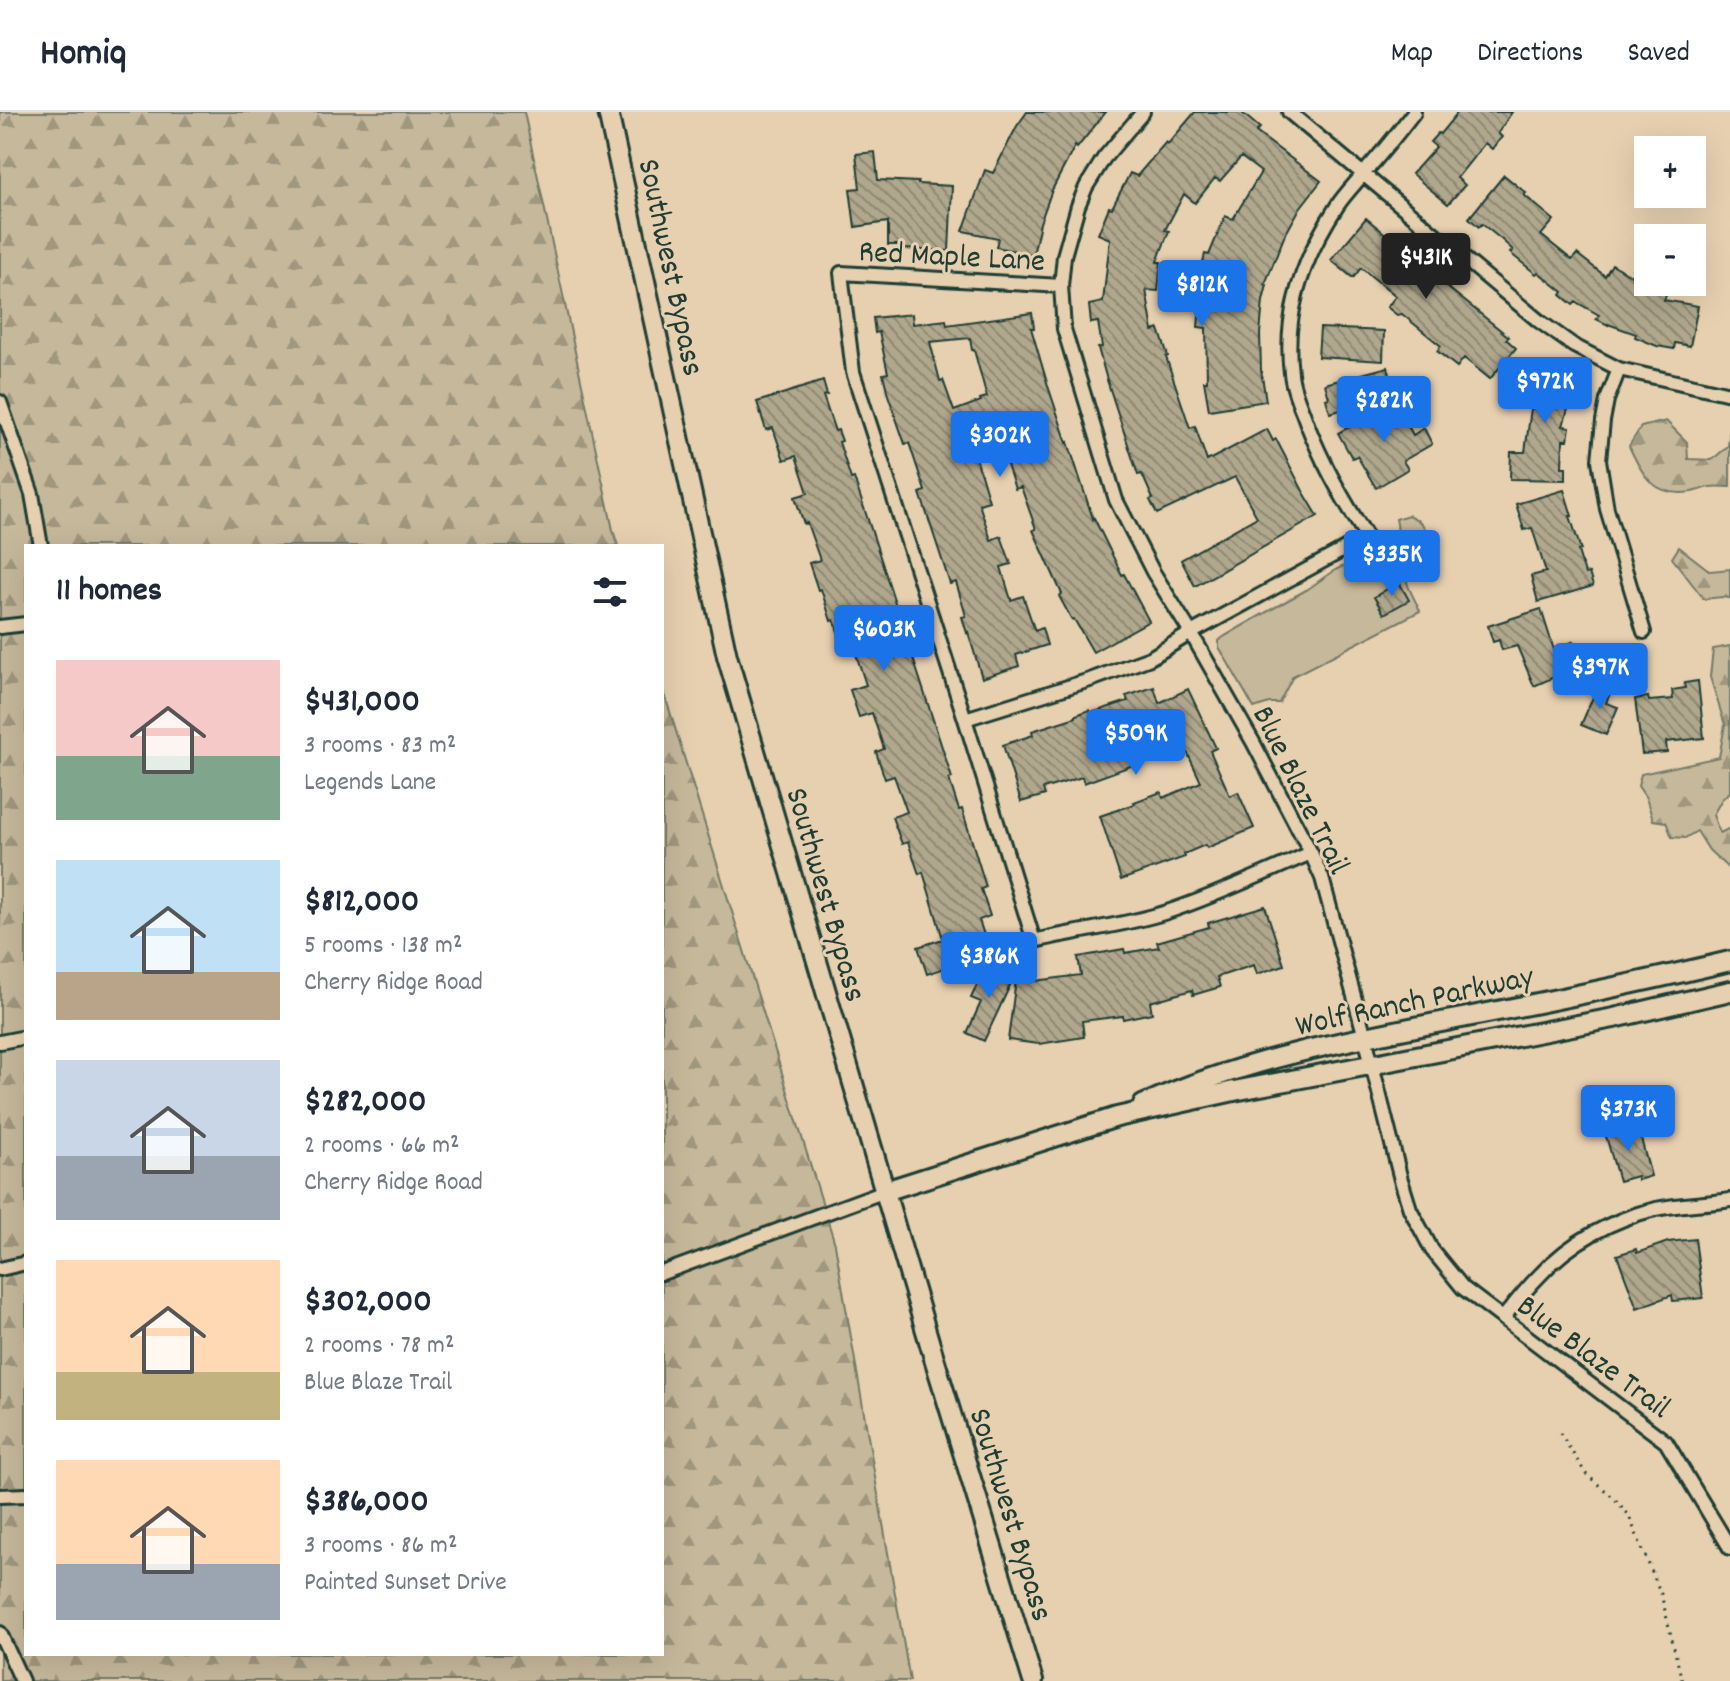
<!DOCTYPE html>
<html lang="en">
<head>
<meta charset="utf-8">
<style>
  body { margin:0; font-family:Dekko,sans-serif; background:#f6f6f7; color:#1f2937; height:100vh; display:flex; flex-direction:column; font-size:30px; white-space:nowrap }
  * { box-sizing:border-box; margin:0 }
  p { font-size:26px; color:#747a83 }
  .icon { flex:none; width:44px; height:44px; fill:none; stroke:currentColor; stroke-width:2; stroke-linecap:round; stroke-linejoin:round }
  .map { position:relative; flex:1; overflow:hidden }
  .drawer { position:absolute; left:24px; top:432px; width:640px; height:1112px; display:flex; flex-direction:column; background:#fff; border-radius:0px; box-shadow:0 8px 32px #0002 }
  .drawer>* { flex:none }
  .controls { position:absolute; left:1634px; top:24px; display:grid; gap:16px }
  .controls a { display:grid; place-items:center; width:72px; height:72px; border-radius:0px; background:#fff; box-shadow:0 8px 32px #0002; font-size:40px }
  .price { position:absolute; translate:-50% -68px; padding:0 18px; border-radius:8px; background:#1a73e8; color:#fff; font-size:26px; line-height:52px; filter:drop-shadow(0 2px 4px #0008) }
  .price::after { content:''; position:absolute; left:50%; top:48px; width:24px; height:18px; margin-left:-12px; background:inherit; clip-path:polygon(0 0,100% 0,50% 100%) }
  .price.selected { background:#222; color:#fff }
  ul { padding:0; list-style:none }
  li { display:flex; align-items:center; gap:24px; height:200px; padding:0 32px }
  li span { display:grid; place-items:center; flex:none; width:224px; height:160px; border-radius:0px; color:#555 }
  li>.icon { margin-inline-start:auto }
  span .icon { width:96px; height:96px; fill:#fffc; stroke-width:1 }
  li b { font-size:34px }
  h2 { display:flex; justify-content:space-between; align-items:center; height:96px; padding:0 32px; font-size:34px }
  header { display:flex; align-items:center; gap:48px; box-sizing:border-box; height:112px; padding:0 40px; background:#fff; border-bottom:2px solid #e0e1e3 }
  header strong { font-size:38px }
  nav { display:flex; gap:44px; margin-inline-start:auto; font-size:28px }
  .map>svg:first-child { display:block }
  .forest { fill:url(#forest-firs); stroke:#727a68; stroke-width:2 }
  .green { fill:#c6b89b; stroke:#727a68; stroke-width:2 }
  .building { fill:url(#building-back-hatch); stroke:#1f3d34; stroke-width:2; fill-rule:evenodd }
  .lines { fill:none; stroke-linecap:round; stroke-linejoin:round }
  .street-casing { stroke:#1f3d34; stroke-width:18 }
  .secondary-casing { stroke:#1f3d34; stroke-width:24 }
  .path { stroke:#1f3d34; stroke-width:3; stroke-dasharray:2 6; stroke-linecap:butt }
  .street { stroke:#e7d0b0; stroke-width:12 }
  .secondary { stroke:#e7d0b0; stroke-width:18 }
  .labels { text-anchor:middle; stroke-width:6; stroke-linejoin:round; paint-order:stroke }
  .street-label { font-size:32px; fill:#1f3d34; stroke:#e7d0b0 }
</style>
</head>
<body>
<header>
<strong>Homiq</strong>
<nav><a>Map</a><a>Directions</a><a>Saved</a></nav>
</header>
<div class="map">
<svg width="1730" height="1569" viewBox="0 0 1730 1569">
  <defs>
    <pattern id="forest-firs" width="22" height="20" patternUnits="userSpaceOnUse" patternTransform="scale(2)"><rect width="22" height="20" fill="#c6b89b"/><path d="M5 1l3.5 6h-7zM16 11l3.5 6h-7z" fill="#a0977f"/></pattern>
    <pattern id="building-back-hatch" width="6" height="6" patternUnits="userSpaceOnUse" patternTransform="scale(2)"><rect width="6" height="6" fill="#b0a78d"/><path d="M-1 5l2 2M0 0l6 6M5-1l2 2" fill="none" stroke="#8f8974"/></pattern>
  </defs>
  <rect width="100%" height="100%" fill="#e7d0b0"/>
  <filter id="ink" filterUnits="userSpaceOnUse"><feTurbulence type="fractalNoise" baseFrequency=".0125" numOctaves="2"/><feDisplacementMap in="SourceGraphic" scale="16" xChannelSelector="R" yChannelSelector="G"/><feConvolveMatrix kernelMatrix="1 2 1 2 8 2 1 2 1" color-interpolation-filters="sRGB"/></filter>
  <g filter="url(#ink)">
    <path class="forest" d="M0,0h524l89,418 5,16h-592v1108h636v-968l173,558 75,437h-910z
      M1666,309l21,21 1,17 24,1 16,-14 2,-18v59c-6,0 -14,-1 -20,0 -6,1 -13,4 -19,5 -37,6 -49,-17 -62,-46l12,-19z
      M1679,435l31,24 20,-2v29l-8,-1 -18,2 -32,-41z
      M1730,534v146l-8,7 -9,16 7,18 10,-5v42l-21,-20 -12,-19 -12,7 -13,-1 -6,-15 -13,-2 -7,-22 -8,-12 3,-12 78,-17 6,-32 -15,-48 3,-28z"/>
    <path class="green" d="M1408,403c43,18 -3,47 -1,66 0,6 10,22 13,30l-127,65 -14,27h-10l-15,5 -35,-61v-6l3,-3c28,-17 57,-33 86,-49 10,-7 20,-15 31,-21 17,-8 33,7 51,-14 8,-9 9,-24 6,-35z"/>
    <path class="building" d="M1027,0h79l-29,36 -2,-2 -23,44 -12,33 -7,32 -37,-8 2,-9 -35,-7 22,-61 8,3 24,-47z
      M1195,0h46l19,16 -4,4 65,49 -21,27 -16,29 -19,47 2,1 -4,16 -3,33 1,36 5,31 -57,9 -5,-29h3l-1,-53 -8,-1 4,-44 -4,-1 7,-28 4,1 16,-39 8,3 28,-47 -20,-15 -21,24 -5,-3 -20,25 -11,-9 -19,36 4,1 -12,31h4l-3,29 -12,-1 7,41 6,-2 9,27 -2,1 24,71 5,-2 12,35 60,-32 6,12 3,-2 27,52 15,25 -123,70 -14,-26 76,-43 -22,-40 -78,37 -7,-14 3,-1 -11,-25 -4,1 -31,-95 -9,-32 4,-1 -4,-25 -7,1 -2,-18 14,-3 7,-63 -12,-5 11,-27 3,1 18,-35 7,3 29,-34 2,2z
      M1458,0h54l-14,21 4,4 -10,12 -7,-6 -28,35 8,7 -17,19 -36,-30 24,-27 -6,-5 8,-9 2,1z
      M875,40l3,28 40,2v2l34,2 -3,65 -47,-2v-4h-14v-23l-33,5 -5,-38 10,-1 -4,-34z
      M1504,63l22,18 -2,2 30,25 -13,15 31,25 5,-6 28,22 7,-12 24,14 32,11 -4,11 34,6 -8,40 -15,-3 -1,6 -17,-3 -22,-9 1,-3 -28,-10v1l-12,-6 3,-4 -23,-13 -3,3 -12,-10 2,-3 -25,-20 -2,2 -26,-21 3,-3 -11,-10 -20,-16 -3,3 -10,-9z
      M1366,106l40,33 -2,3 26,21 1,-2 10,9 68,55 -3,2 10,9 -26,31 -26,-21 -7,9 -20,-16 4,-5 -39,-32 -5,1 -10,-8 9,-11 -35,-28 -8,10 -22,-18z
      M1032,201l2,15h-3l17,58 19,57 1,-1 25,77 1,-1 28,57 2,-1 25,47 -56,31 -19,-33 -2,1 -13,-24 3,-2 -29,-64 3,-1 -15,-42 -6,2 -9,-27 11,-4 -11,-36 -37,12 20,67 -10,3 12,36 10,-4 10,28 -10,3 10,33 12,-4 12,35 7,-3 5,17 -31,10 3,11 -37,12 -14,-46 -1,1 -5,-16 4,-1 -10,-34 -6,2 -30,-91 5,-2 -16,-48 -4,1 -17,-49 -5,-21 5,-1 -9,-41 -4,1 -2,-15 39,-4 1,10 33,-4 1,5zM970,226l2,12h2l13,47 -7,2 1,2 -27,10 -11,-31 -3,1 -10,-39z
      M1320,216l64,3 -1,30 -65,-4z
      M1526,252l56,15 -4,15 -5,-2 -10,34 7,1 -2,13h-5l-1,27h4v13l-56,-1 1,-27h14l8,-58 -13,-4z
      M1388,255l8,28 -66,18 -4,-14 3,-1 -4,-14z
      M823,269l4,14 -4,1 12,35 3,-1 4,11 -3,1 12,37 3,-1 18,54 80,246 -3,1 10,31 3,-1 24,78 -5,2 9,27 -11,4 11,33 -63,21 -9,-27 25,-8 -20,-67 -4,2 -11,-32 -6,2 -10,-27 15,-5 -13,-36 -9,3 -9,-27 8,-3 -12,-36 -13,4 -9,-27 16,-5 -12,-37 -9,4 -11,-32 -3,1 -10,-32 -3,1 -9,-27 11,-3 -13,-37 -3,1 -9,-27 13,-4 -12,-37 -12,4 -11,-32 -7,2 -9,-28z
      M1395,290l18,33 11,-7 8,16 -29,17 5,8 -32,19 -19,-32 -5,2 -14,-25z
      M1564,378l8,26h-2l11,34 -3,1 7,23 4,-1 4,13 -55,16 -7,-26 15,-4 -14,-44 -8,2 -8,-26z
      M1399,470l10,18 -25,14 -10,-17z
      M1541,497l13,41 20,-9 5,11 -4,2 5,12 -46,20 -17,-40 -15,4 -3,-10 -6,2 -5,-16z
      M1698,569l6,57 -38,4 1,10 -25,2 -7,-55 13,-2 1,4 24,-2 -1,-9 13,-2 -1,-5z
      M1599,571l11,5v5l-4,10 12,4 -12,28 -25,-10z
      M1154,575l5,16 29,-14 28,59 -6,3 20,45 8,-4 16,36 -47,20 -2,-3 -21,9 1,3 -64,23 -21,-64 35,-12 -1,-2 27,-10 2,6 38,-16 -22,-47 -42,13 5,14 -58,21 -2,-6 -39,12 2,6 -24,7 -18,-57 30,-10 -1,-4 44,-14v-2l14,-5 1,3 37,-12 -2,-5z
      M1265,794l19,59 -27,9 -3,-9 -37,12 3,10 -27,8 -1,-5 -42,12 2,11 -29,6v-3l-41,5 2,16 -45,7 -31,-4 8,-61 19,2 46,-6 -3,-18 46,-8 1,4 34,-6 -2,-5 52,-15 -1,-4z
      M987,851l13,6 -1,3 14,7 -29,62 -17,-8 14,-31 -10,-4z
      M1637,1012l14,52 -13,4 -1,-4 -18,5 -14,-48z
      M1695,1127l8,59 -30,3 -1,-6 -35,13 -20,-53 19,-6 1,4 31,-11z"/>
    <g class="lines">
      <defs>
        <path id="street" d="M1143,0l-39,46 -18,29 -8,19 -14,50 -3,30 3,43 52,171 37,72 38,61 62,109 58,111 11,25 43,159 36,143 9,29 22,41 31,38 203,154 64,106
          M1289,0l250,209 35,25 45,23 111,25
          M1061,174l-220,-13 12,99 112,347 69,222c44,-11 90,-15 133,-29 49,-16 97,-39 144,-59
          M1619,257l-12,31 -4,21 -4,39 8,49 37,123
          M0,290l32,92 9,52
          M0,515l26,-3
          M965,607l125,-39 60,-22 41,-25 176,-96c-26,-40 -48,-79 -64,-124 -5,-12 -11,-27 -12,-40 -8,-60 14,-118 46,-167 8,-12 18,-22 27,-33 18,-20 34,-40 50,-61
          M0,930l26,-5
          M0,1157l26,-6
          M662,1161l223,-82
          M1504,1205c11,-14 23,-29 36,-42 30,-33 73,-56 116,-66 25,-5 50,-5 74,-9
          M0,1384l26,-1
          M0,1521l22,48"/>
        <path id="secondary" d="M608,0l119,544 207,702 99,323
          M1143,993c102,-47 215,-67 324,-88 88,-17 176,-35 263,-56
          M885,1079l232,-74 117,-26 380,-73 116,-27"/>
      </defs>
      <use href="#street" class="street-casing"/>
      <use href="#secondary" class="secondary-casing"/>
      <path class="path" d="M1560,1321l26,41 28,24 14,16 33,80 21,87"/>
      <use href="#street" class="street"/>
      <use href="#secondary" class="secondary"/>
    </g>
  </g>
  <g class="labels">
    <g class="street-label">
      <text transform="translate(952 142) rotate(3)" y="11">Red Maple Lane</text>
      <text transform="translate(673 155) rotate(78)" y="11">Southwest Bypass</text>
      <text transform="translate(1303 677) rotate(64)" y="11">Blue Blaze Trail</text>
      <text transform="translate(828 782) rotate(74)" y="11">Southwest Bypass</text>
      <text transform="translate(1414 887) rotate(-12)" y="11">Wolf Ranch Parkway</text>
      <text transform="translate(1595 1243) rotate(37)" y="11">Blue Blaze Trail</text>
      <text transform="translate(1013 1402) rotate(73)" y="11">Southwest Bypass</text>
    </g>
  </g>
</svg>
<div class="controls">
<a>+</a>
<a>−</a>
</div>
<b class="price selected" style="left:1426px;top:189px">$431K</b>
<b class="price" style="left:1202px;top:216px">$812K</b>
<b class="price" style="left:1545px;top:313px">$972K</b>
<b class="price" style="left:1384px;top:332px">$282K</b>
<b class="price" style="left:1000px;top:367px">$302K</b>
<b class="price" style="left:1392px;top:486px">$335K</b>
<b class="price" style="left:884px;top:561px">$603K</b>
<b class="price" style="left:1600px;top:599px">$397K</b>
<b class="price" style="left:1136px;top:665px">$509K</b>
<b class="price" style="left:989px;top:888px">$386K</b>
<b class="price" style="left:1628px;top:1041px">$373K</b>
<section class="drawer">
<h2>11 homes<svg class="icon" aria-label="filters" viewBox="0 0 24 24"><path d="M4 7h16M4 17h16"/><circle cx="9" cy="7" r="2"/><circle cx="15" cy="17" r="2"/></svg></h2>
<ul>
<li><span style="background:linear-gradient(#f6c9c9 60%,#7fa58c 0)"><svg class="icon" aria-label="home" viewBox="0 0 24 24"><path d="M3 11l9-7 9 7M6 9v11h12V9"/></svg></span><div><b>$431,000</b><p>3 rooms · 83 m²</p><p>Legends Lane</p></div></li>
<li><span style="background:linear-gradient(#bfe0f5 70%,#b9a48a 0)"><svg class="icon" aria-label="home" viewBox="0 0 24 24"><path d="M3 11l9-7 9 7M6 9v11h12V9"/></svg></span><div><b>$812,000</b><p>5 rooms · 138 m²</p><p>Cherry Ridge Road</p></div></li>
<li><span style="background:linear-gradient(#c9d6e8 60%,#9aa5b1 0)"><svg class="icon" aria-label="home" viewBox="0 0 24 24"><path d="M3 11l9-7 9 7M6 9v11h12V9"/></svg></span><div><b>$282,000</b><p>2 rooms · 66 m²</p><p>Cherry Ridge Road</p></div></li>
<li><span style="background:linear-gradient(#ffd9b3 70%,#c2b280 0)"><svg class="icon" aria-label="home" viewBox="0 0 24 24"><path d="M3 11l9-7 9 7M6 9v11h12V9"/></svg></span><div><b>$302,000</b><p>2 rooms · 78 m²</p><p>Blue Blaze Trail</p></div></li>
<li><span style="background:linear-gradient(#ffd9b3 65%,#9aa5b1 0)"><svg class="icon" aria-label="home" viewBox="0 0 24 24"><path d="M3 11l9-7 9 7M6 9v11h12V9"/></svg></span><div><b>$386,000</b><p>3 rooms · 86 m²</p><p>Painted Sunset Drive</p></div></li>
</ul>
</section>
</div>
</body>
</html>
